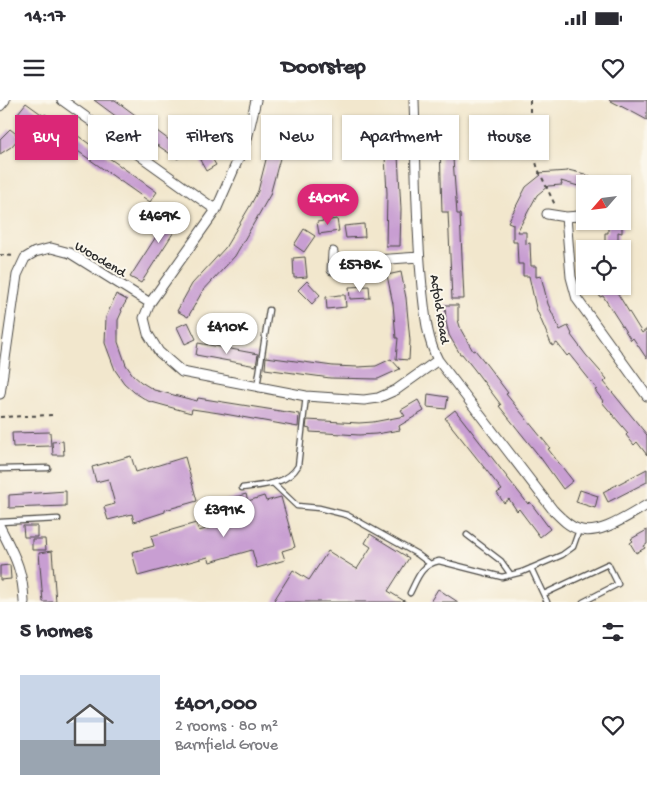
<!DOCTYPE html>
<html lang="en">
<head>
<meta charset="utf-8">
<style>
  body { margin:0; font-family:"Gochi Hand",sans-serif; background:#f7f7f7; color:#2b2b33; height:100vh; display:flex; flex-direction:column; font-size:19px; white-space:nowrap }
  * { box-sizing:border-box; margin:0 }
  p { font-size:16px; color:#7c7c81 }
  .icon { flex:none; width:28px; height:28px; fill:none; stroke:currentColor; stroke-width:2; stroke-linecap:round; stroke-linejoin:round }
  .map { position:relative; height:502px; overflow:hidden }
  .sheet { display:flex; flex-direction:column; background:#fff; flex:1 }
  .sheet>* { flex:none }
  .top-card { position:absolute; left:15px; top:15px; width:618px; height:45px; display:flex; gap:10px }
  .needle { width:32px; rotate:242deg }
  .buttons { position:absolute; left:576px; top:75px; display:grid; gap:10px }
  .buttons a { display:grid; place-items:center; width:55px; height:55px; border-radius:0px; background:#fff; box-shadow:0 1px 4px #0004; font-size:25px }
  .price { position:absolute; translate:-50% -42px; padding:0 11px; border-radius:18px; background:#fff; color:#222; font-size:16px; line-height:32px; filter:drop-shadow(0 1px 2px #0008) }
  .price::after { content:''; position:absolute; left:50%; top:30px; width:15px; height:11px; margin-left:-8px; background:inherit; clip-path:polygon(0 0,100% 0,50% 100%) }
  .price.on { background:#db2777; color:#fff }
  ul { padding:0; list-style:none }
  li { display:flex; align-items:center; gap:15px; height:125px; padding:0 20px }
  li span { display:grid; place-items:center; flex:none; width:140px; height:100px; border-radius:0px; color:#555 }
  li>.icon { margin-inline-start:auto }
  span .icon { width:60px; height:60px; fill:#fffc; stroke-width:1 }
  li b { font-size:21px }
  h2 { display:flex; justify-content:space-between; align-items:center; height:60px; padding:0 20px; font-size:21px }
  .tag { padding:0 18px; border-radius:0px; background:#fff; box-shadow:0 1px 4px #0004; font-size:18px; line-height:45px }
  .tag.on { background:#db2777; color:#fff }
  .status { display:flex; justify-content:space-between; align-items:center; height:35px; padding:0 25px; background:#fff; direction:ltr }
  .status svg { height:14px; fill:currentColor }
  header { display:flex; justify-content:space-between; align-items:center; height:65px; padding:0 20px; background:#fff; font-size:22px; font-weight:700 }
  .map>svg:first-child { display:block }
  .building { fill:#c89ed2 }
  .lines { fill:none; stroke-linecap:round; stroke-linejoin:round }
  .service-casing { stroke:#494743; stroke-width:7 }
  .minor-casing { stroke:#494743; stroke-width:11 }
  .path { stroke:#494743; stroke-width:2; stroke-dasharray:4 4; stroke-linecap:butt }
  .service { stroke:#fff; stroke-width:4.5 }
  .minor { stroke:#fff; stroke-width:9 }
  .labels { text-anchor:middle; stroke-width:4; stroke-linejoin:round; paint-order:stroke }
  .street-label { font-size:14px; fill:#2b2b2b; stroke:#fbf7ec }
</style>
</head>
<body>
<div class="status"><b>14:17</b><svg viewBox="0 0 49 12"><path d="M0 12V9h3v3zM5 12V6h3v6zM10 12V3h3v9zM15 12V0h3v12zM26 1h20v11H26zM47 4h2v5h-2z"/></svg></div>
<header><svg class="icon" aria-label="menu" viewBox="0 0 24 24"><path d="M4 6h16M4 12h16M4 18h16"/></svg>Doorstep<svg class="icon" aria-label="heart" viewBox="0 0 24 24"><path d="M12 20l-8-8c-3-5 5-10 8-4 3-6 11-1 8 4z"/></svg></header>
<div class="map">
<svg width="647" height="502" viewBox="0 0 647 502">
  <rect width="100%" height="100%" fill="#fbf7ec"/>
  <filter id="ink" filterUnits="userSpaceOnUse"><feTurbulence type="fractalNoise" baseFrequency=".02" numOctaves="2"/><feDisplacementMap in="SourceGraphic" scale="10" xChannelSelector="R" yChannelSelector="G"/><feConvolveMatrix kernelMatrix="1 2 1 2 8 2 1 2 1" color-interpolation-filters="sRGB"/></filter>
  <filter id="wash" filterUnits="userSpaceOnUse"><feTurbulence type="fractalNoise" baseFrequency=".0096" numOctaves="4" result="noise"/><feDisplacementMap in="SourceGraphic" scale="20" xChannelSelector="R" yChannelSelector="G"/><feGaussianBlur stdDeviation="1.12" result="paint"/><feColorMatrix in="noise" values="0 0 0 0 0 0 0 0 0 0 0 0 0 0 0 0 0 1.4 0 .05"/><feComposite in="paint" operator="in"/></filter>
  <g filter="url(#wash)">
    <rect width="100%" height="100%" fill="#f2e7cd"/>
    <g id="blocks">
      <path class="building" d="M94,0h21l69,51 -6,8 -21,-14 -1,1z
        M609,0h38v20l-11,-6z
        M26,3l18,13 1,-2 18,13 1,-1 93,66 -7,10 -95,-67 -1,2 -18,-14 -2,2 -16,-12z
        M216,22l12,4 -7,24 -12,-4z
        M10,29l10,8 -9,10 -11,7v-15z
        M273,32l13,4 -16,59 -35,61 -33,36 -14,25 -11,-6 15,-27 33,-36 25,-42 8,-15z
        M397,38l4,71 -1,37h-14l1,-53 -3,-54z
        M440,45h12l5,69h3l4,85h-12l-4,-87h-6z
        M210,55l6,10 -10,6 -6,-11z
        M568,70l17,4 19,10h-19v4l-24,-7 1,4 -14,1 -11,9 -20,37h9v12l4,-1 1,23h5v11l5,-1 7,28 12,26 8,-4 4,8 -1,1 15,20 21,24 -3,3 43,53v20l-10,-13 -3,3 -8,-10 2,-2 -26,-31 1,-1 -8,-11 2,-1 -28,-35 -2,2 -10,-13 -5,3 -16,-38 -7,-32h-6v-12h-5l-1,-22h-4v-18l-5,-2 18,-35 15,-12 -3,-2 30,-2z
        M177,104l11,6 -47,73 -11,-6z
        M337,119l2,12 -20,3 -2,-12z
        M608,121h14v12l-4,-1v14h-3v3h-10v-16h3z
        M364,124l1,13 -19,1 -2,-12z
        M304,129l11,7 -11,16 -10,-7z
        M305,157l2,20 -13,1 -1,-20z
        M401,172l5,26 4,43 -1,19 -13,-1 2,-21h-2l-3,-34 -6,-29z
        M307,181l13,14 -8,9 -14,-14z
        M369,186l1,12 -20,1 -1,-12z
        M597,186h16l29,47 5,-4v30l-14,-21 -2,2 -28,-44 -3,1z
        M116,194l11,6 -6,10 1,1 -4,9v22l8,23 7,10 8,7 13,8 43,11 1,-3 101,16 -1,13 -79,-14 -27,-4 -1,4 -43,-12 -14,-9 -10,-9 -9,-13 -10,-27 1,-26z
        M339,195h6l1,12 -19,2 -1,-12z
        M445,205h13v15l3,10 12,21 2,-1 8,10 25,33 -2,1 44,54 -2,1 25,32 -10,8 -23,-32 -41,-51 2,-1 -27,-36 -12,-15h-2l-11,-19 -3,-13z
        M188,222l8,17 -11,5 -8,-17z
        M198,243l60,11 -2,12 -60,-11z
        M266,257l67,9 25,1 18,-1 15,-7 9,10 -22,10 -48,-1 -65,-9z
        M428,294l20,3 -2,12 -19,-2z
        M418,300l6,11 -25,15 1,4 -24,4 -17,1 -49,-3v-3l-4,-1 1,-8 52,3 14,-1 32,-6 -4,-6z
        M455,310l73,94 2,-2 20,27 -10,8 -21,-28 -2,2 -8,-12 -5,4 -7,-10 5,-3 -57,-72z
        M50,332l1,14 -38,1 -1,-14z
        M63,341l1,14h-11l-1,-13z
        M131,356l5,16 49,-15 12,44 -32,9v2l-31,10 -2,-8 -24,6 -4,-13 11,-3 -7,-25 -12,3 -4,-15z
        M647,369v13l-39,20 -5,-10z
        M580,390l18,6 -3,12 -19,-6z
        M66,391v15l-57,2v-13z
        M246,394l2,7 16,-5 2,5 15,-4 14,50 -13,4 3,9 -28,8 -5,-18 -42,12 -2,-5 -70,19 -6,-24 22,-6 -3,-10 45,-13 3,8 32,-9 -6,-22z
        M23,426h14v11h-13z
        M647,430v14l-3,2 1,2 -9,5 -6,-10 3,-2 -2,-2z
        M370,434l39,24 -21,33 18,11h-133l20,-32 16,10 19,-29 29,18 14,-22 -6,-4z
        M32,439h13l1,11h-14z
        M52,451l4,51h-13l-4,-49z
        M10,465l1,14 -11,1v-14z
        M438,489l20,13h-28z"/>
    </g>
  </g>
  <g filter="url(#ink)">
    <use href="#blocks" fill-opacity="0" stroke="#494743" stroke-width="1"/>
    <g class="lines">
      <defs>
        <path id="service" d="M257,287l12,-77
          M0,369l48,-1
          M274,384l23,22 22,2 28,7 70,39 12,9
          M242,388c20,-3 45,-3 56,-22l8,-70
          M0,422l58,-3
          M467,435l34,26 10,14
          M531,468l16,34
          M410,493c8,-16 11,-28 29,-32l63,16 20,-5 40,-17 11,-8 6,-17
          M544,494l64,-30 10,20 -35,18"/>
        <path id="minor" d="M62,0l154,110
          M256,0l-9,39 -31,71 -66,93 -6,15 4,16 11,18 23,20 124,24 58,4 14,-2 18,-8 42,-30
          M414,0c2,62 2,125 8,187 3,25 4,50 16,73l115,150c7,7 15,16 25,19 21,8 51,-14 69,-24
          M0,6l5,-6
          M547,114l19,3 13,-1
          M566,117l5,60 6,22 70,97
          M333,163l86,-6
          M332,170l1,-18
          M0,294l17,-119 8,-17 10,-6 16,-4 19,5 80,50
          M0,427c14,28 23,42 24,75"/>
      </defs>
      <use href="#service" class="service-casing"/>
      <use href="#minor" class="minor-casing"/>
      <path class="path" d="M530,0v42l8,27 17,36
        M0,155l15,1
        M0,317l53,-2"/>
      <use href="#service" class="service"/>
      <use href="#minor" class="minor"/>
    </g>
  </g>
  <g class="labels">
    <g class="street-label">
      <text transform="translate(101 158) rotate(31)" y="5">Woodend</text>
      <text transform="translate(441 209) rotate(81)" y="5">Acfold Road</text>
    </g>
  </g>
</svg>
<div class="buttons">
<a><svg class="needle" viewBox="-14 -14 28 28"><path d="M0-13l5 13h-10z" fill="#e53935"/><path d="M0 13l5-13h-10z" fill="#7c7c81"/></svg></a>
<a><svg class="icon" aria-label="locate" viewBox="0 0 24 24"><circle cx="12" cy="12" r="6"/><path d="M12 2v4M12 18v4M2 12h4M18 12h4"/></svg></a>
</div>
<b class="price on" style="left:328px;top:126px">£401K</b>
<b class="price" style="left:159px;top:144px">£469K</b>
<b class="price" style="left:360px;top:193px">£578K</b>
<b class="price" style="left:227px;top:255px">£410K</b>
<b class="price" style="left:224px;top:438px">£391K</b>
<div class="top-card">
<a class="tag on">Buy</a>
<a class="tag">Rent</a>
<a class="tag">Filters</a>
<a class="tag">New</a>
<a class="tag">Apartment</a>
<a class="tag">House</a>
</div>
</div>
<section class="sheet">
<h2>5 homes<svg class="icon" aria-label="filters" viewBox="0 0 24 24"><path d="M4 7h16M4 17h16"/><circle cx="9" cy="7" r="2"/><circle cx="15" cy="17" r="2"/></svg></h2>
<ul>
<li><span style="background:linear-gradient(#c9d6e8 65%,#9aa5b1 0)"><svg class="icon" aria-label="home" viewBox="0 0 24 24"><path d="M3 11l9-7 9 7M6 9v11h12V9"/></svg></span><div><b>£401,000</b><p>2 rooms · 80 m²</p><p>Barnfield Grove</p></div><svg class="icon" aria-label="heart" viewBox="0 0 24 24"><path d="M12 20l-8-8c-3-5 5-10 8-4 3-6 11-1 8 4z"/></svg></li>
</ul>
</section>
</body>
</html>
